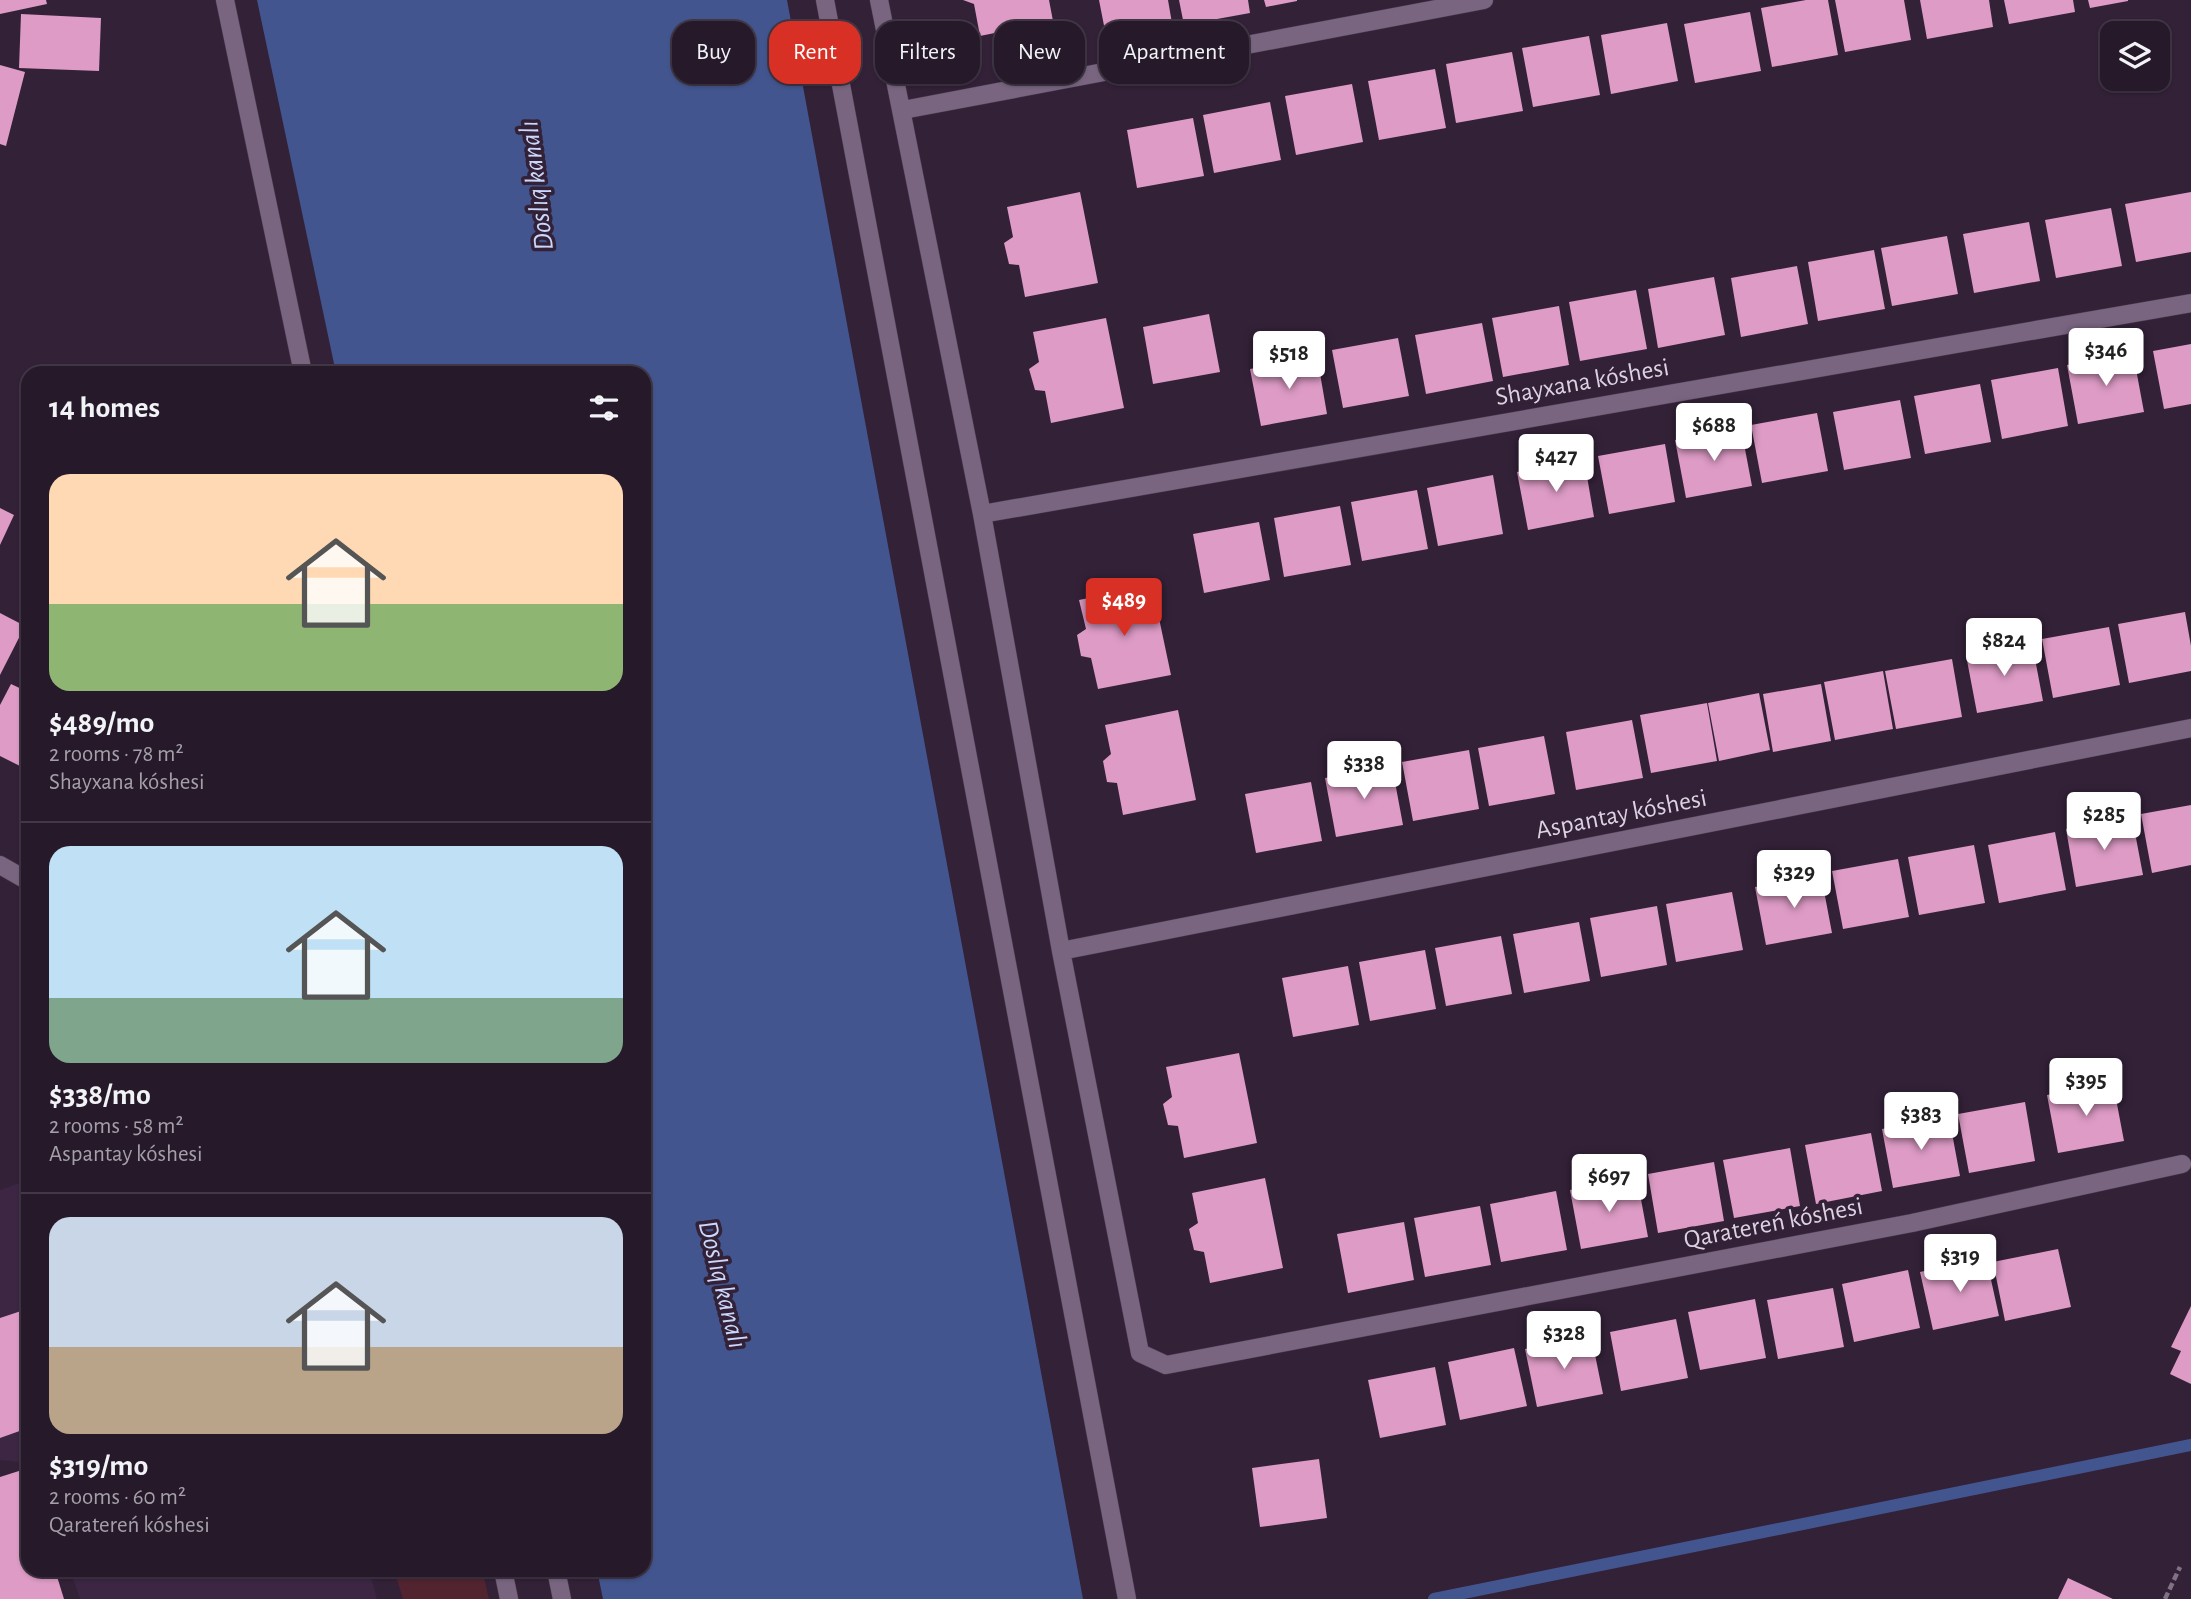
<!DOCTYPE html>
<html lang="en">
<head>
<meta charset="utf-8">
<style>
  body { margin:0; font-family:"Alegreya Sans",sans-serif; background:#2e2232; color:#f1f3f6; height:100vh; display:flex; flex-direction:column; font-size:26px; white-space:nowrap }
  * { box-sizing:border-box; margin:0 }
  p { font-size:23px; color:#a4a0a8 }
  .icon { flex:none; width:38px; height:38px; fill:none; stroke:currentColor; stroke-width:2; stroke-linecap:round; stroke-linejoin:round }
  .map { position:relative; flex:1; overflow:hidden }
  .panel { position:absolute; left:21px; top:366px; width:630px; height:1211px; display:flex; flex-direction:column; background:#26192a; border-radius:21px; box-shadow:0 2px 5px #0004,0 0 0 2px #423847 }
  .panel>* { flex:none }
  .guide { position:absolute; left:672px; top:21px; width:665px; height:63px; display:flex; gap:14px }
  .tools { position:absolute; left:2100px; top:21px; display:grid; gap:14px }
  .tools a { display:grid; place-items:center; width:70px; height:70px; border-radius:14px; background:#26192a; box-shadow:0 2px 5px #0004,0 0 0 2px #423847; font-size:35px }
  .price { position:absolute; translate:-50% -60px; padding:0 16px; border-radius:7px; background:#fff; color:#222; font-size:23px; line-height:46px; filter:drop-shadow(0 2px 4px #0008) }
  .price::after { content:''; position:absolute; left:50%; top:42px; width:21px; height:16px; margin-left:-10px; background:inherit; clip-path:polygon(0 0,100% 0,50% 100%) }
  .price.active { background:#d93025; color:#fff }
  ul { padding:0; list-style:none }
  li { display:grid; align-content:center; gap:14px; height:371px; padding:0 28px }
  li+li { border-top:2px solid #423847 }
  li span { display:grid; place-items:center; height:217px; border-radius:21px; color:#555 }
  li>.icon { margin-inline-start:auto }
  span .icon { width:126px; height:126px; fill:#fffc; stroke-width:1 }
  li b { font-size:30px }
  h2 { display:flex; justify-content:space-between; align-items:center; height:84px; padding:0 28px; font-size:30px }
  .pill { padding:0 24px; border-radius:21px; background:#26192a; box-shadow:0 2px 5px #0004,0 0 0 2px #423847; font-size:24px; line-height:63px }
  .pill.active { background:#d93025; color:#fff }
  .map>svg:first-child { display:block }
  .built { fill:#3c2643 }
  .green { fill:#522430 }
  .water { fill:#43558e }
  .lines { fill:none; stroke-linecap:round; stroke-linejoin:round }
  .stream { stroke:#43558e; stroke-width:12 }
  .building { fill:#dd9bc5 }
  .minor-casing { stroke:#4d3e51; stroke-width:19 }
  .path { stroke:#807184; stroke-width:4.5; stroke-dasharray:7 3.5; stroke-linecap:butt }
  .minor { stroke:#796580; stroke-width:18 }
  .labels { text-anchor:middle; stroke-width:7; stroke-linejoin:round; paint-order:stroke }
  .street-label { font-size:26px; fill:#ddd2e1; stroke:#332138 }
  .water-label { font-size:28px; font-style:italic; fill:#cbd8fb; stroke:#332138 }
</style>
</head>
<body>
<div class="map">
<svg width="2191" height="1599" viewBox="0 0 2191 1599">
  <rect width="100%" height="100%" fill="#332138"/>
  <path class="built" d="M28,1180v283l-28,-3v-270z
    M70,1570h299l8,29h-297z"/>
  <path class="green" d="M394,1570h88l7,29h-86z"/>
  <path class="water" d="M257,0h530l296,1599h-480l-6,-29h47v-1197h-308z"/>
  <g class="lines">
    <path class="stream" d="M1434,1599l757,-154"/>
  </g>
  <path class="building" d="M0,0h46l1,4 -47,10z
    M963,0h86l4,21 -73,15 -6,-32z
    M1099,0h69l5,29 -66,12z
    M1179,0h69l2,13 -66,12z
    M1264,0h33v1l-31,6z
    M1806,0h22l10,55 -66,12 -11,-59z
    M1835,0h69l7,40 -66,12z
    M1920,0h69l4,27 -66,12z
    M2004,0h69l2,12 -66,12z
    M2088,0h40v1l-38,7z
    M1750,12l11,59 -66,12 -11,-59z
    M21,14l80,4 -2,53 -80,-3z
    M1667,23l11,58 -67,13 -10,-59z
    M1589,36l11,59 -67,12 -11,-59z
    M1512,52l11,59 -67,12 -10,-59z
    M0,65l25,7 -19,74 -6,-2z
    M1435,69l11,59 -67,12 -11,-59z
    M1352,84l11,58 -67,13 -11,-59z
    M1270,102l11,58 -67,13 -11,-58z
    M1193,118l11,58 -67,12 -10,-58z
    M1080,192l18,91 -73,14 -6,-32 -10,-1 -5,-21 9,-6 -6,-30z
    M2191,192v60l-55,10 -11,-58z
    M2111,208l11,58 -66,12 -11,-58z
    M2029,222l11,59 -66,12 -11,-59z
    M1947,236l11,58 -66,12 -11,-58z
    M1874,250l11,59 -67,12 -10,-59z
    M1797,266l11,58 -67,13 -10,-59z
    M1714,277l11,58 -67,13 -10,-59z
    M1636,290l11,59 -67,12 -11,-59z
    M1559,306l10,59 -66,12 -11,-59z
    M1209,314l11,58 -67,12 -10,-57z
    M1106,318l18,90 -73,15 -6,-32 -10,-1 -6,-21 10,-7 -6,-30z
    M1482,323l11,58 -67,13 -11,-59z
    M1398,338l11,58 -66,12 -11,-58z
    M2191,344v60l-27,5 -11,-58z
    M2133,353l11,59 -66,12 -11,-59z
    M1317,356l10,58 -66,12 -11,-57z
    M2058,368l10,58 -66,13 -11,-59z
    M1980,384l11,58 -66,12 -11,-58z
    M1900,400l11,58 -67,12 -11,-58z
    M1817,413l11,58 -66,12 -11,-58z
    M1741,428l11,58 -66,12 -11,-58z
    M1665,444l10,58 -66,12 -11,-58z
    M1584,459l10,58 -66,13 -11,-58z
    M1493,475l10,59 -65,12 -11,-58z
    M1417,490l11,59 -66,12 -11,-59z
    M1340,506l11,59 -67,12 -10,-59z
    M0,508l14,7 -14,30z
    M1259,522l11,58 -66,13 -11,-59z
    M1152,585l19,90 -73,14 -7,-31 -10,-2 -4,-21 9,-6 -7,-29z
    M2185,612l6,34v25l-62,12 -11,-59z
    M0,613l25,13 -25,49z
    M2109,627l11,58 -67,13 -11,-59z
    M2032,643l11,58 -66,12 -11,-58z
    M1952,659l10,58 -66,12 -11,-58z
    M1883,671l10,58 -58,11 -11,-58z
    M11,684l17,8v78l-28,-14v-51z
    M1821,684l10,57 -58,11 -10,-58z
    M1759,693l11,57 -51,11 -11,-58z
    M1707,703l10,58 -66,12 -11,-58z
    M1178,710l18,90 -73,15 -6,-32 -10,-1 -4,-21 8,-7 -6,-29z
    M1632,720l11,58 -67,12 -10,-58z
    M1544,736l11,58 -66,12 -11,-58z
    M1469,750l10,59 -66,12 -11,-59z
    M1392,766l11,59 -67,12 -11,-59z
    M1311,782l11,59 -66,12 -11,-59z
    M2191,805v60l-39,8 -11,-59z
    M2132,817l11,58 -67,12 -10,-58z
    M2055,832l11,58 -67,13 -11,-58z
    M1974,845l11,58 -66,12 -11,-58z
    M1898,859l11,58 -66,12 -11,-58z
    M1821,875l11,58 -66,12 -11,-58z
    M1732,892l11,58 -67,12 -10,-58z
    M1657,906l10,59 -66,12 -11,-59z
    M1579,922l11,59 -66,12 -11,-59z
    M1501,936l11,58 -66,12 -11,-58z
    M1425,950l11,59 -66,12 -11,-59z
    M1348,966l11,59 -66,12 -11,-59z
    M1239,1053l18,90 -73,15 -6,-32 -10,-1 -5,-21 9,-7 -6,-30z
    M2113,1083l11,58 -66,12 -11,-58z
    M2025,1102l10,59 -66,12 -11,-59z
    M1949,1117l11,59 -67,12 -11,-59z
    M1871,1133l11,58 -66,13 -11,-59z
    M1790,1148l10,58 -66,12 -11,-58z
    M1714,1162l10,59 -66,12 -10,-59z
    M1265,1178l18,90 -73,15 -6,-31 -10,-2 -5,-21 9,-6 -6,-30z
    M1637,1178l11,59 -67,12 -11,-59z
    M1556,1191l11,59 -66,12 -11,-58z
    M1480,1206l11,59 -66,12 -11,-59z
    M1404,1222l10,58 -66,13 -11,-59z
    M2058,1249l13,58 -66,14 -12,-59z
    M1986,1257l13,59 -66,14 -13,-58z
    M1908,1270l12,58 -66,14 -12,-58z
    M1833,1288l11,59 -66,12 -11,-59z
    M1755,1299l11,59 -66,12 -12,-58z
    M2191,1306v78l-21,-10 11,-23 -10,-4z
    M21,1311l7,20v97l-28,10v-120z
    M1676,1319l12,59 -67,13 -11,-59z
    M1591,1335l12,59 -66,13 -12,-58z
    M1514,1348l13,58 -67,14 -12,-58z
    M1435,1367l11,58 -66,13 -12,-58z
    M1319,1459l8,59 -67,9 -8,-59z
    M22,1470l6,17v83h27l9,29h-64v-122z
    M2068,1578l45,21h-55z"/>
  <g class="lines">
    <defs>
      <path id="minor" d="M225,0l78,373
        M825,0l302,1599
        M879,0l103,514 79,437 79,402 26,12 746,-142 270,-59
        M903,110l581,-110
        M982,514l1209,-211
        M0,865l28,16
        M1061,951l1130,-223
        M503,1570l6,29
        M556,1570l6,29"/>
    </defs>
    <use href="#minor" class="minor-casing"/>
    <path class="path" d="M2165,1599l15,-32"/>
    <use href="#minor" class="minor"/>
  </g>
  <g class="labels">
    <g class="street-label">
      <text transform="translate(1582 381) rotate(-10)" y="9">Shayxana kóshesi</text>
      <text transform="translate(1621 813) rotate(-11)" y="9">Aspantay kóshesi</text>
      <text transform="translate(1773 1222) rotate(-11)" y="9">Qaratereń kóshesi</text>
    </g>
    <g class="water-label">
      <text transform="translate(535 186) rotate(-97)" y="10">Doslıq kanalı</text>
      <text transform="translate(724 1284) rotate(76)" y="10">Doslıq kanalı</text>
    </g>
  </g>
</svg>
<div class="tools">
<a><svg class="icon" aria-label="layers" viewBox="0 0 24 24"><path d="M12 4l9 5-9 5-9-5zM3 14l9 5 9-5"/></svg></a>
</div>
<b class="price" style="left:2106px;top:388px">$346</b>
<b class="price" style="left:1289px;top:391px">$518</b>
<b class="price" style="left:1714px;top:463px">$688</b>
<b class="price" style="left:1556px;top:494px">$427</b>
<b class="price active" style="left:1124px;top:638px">$489</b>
<b class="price" style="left:2004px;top:678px">$824</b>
<b class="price" style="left:1364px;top:801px">$338</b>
<b class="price" style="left:2104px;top:852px">$285</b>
<b class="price" style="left:1794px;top:910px">$329</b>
<b class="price" style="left:2086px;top:1118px">$395</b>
<b class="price" style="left:1921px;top:1152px">$383</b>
<b class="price" style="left:1609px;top:1214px">$697</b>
<b class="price" style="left:1960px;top:1294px">$319</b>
<b class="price" style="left:1564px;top:1371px">$328</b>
<div class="guide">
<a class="pill">Buy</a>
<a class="pill active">Rent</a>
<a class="pill">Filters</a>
<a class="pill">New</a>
<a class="pill">Apartment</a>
</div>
<section class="panel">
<h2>14 homes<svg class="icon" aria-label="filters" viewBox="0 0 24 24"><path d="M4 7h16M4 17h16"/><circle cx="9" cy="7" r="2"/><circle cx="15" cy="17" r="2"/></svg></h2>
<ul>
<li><span style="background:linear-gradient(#ffd9b3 60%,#8fb573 0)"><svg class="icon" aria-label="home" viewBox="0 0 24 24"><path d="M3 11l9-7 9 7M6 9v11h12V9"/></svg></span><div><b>$489/mo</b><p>2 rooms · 78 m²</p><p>Shayxana kóshesi</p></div></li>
<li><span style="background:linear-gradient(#bfe0f5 70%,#7fa58c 0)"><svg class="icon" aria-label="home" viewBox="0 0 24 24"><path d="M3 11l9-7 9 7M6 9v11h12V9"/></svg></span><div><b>$338/mo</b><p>2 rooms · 58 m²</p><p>Aspantay kóshesi</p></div></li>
<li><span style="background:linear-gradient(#c9d6e8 60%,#b9a48a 0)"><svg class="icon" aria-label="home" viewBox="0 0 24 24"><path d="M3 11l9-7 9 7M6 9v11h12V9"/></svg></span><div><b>$319/mo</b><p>2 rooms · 60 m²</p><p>Qaratereń kóshesi</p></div></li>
</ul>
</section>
</div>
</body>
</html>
